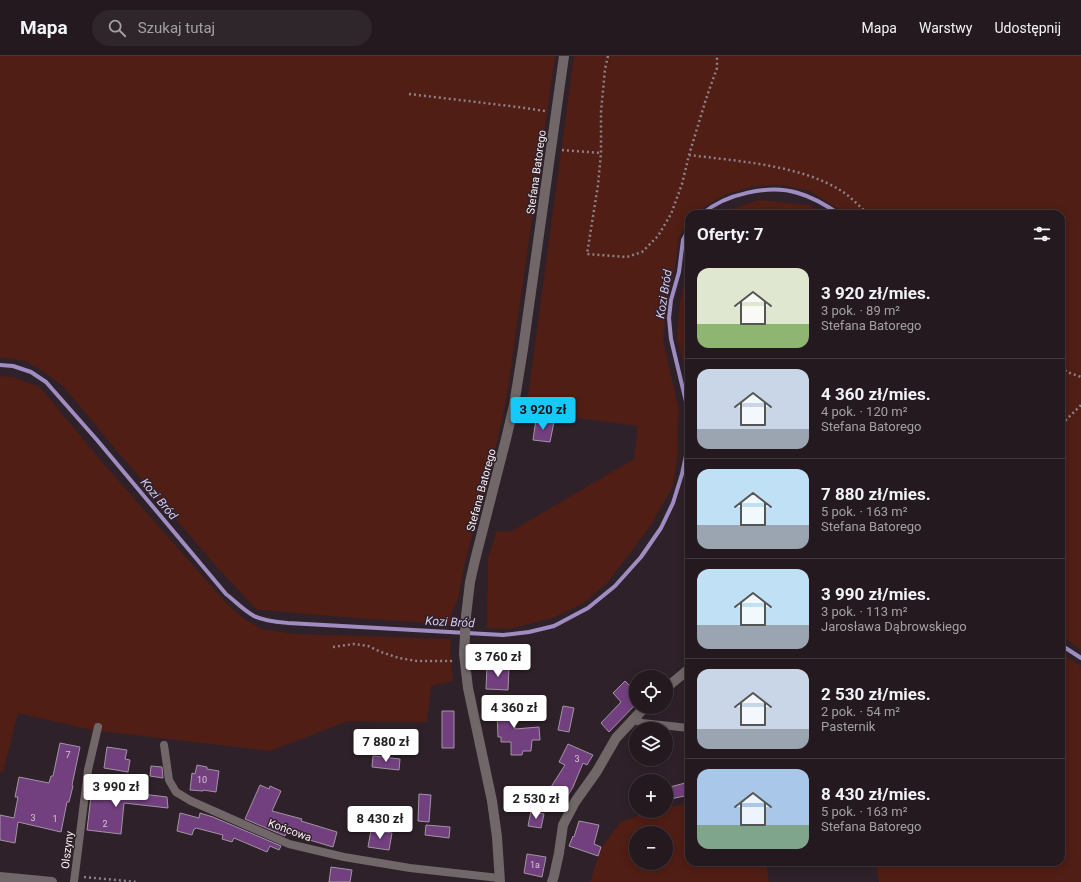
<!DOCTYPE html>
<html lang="pl">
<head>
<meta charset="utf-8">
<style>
  body { margin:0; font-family:Roboto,sans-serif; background:#2f262c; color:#f1f3f6; height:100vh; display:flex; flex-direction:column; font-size:15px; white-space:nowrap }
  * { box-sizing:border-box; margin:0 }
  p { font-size:13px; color:#a3a0a4 }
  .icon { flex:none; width:22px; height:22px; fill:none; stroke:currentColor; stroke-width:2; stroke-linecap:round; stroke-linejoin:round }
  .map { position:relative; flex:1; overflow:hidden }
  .sheet { position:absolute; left:685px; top:154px; width:380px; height:656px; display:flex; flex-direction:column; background:#23191f; border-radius:12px; box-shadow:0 2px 10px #0003,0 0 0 1px #40383d }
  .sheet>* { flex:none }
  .tools { position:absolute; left:629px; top:614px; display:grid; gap:8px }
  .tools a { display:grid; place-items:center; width:44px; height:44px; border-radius:50%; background:#23191f; box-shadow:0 2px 10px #0003,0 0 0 1px #40383d; font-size:20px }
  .price { position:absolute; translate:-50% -34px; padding:0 9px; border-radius:4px; background:#fff; color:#222; font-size:13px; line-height:26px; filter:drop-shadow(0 1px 2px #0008) }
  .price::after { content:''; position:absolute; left:50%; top:24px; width:12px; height:9px; margin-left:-6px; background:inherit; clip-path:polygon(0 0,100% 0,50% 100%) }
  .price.current { background:#15cafb; color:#111 }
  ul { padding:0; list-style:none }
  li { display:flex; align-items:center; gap:12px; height:100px; padding:0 12px }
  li+li { border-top:1px solid #40383d }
  li span { display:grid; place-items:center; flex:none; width:112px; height:80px; border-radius:12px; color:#555 }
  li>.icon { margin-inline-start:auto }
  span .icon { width:48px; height:48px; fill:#fffc; stroke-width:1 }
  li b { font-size:17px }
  h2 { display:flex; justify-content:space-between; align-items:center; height:48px; padding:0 12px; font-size:17px }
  header { display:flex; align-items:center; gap:24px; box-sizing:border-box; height:56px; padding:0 20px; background:#23191f; border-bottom:1px solid #40383d }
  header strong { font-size:19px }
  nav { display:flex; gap:22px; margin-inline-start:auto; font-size:14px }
  .search { width:280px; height:36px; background:#2f262c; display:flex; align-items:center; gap:10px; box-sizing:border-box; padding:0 14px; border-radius:22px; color:#a3a0a4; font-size:15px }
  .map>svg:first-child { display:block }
  .green { fill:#501e15; fill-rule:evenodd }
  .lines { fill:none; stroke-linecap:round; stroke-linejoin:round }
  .stream { stroke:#9f8dc2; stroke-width:4 }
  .building { fill:#73407f; stroke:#a194a4 }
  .path { stroke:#8d8187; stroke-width:2.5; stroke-dasharray:2 3; stroke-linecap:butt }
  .service { stroke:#716769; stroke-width:8 }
  .minor { stroke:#716769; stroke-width:10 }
  .tertiary { stroke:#716769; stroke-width:10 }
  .labels { text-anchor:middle; stroke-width:3; stroke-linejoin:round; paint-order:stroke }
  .number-label { font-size:9px; fill:#d9c5d8 }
  .street-label { font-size:11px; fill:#fbf1f6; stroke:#2f2129 }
  .water-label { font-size:12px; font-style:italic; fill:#d6cdf6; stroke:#2f2129 }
</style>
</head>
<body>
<header>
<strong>Mapa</strong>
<div class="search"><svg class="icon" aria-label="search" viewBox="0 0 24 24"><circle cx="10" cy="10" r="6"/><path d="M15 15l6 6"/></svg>Szukaj tutaj</div>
<nav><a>Mapa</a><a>Warstwy</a><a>Udostępnij</a></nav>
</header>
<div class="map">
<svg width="1081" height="826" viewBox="0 0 1081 826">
  <rect width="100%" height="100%" fill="#2f2129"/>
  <path class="green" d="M0,0h555l-49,345 -13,59 -29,106 -6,33 -6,13 -1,13 -145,-11 -50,-5 -39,-42 -94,-109 -60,-72 -19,-14 -18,-11 -26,-4z
    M574,0h507v594l-20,-15v-421h-215l-36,-23 -28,-6 -26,1 -30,8 -24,14 -7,6h-6v6l-10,17 -5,35 -7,30 -4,38 16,71 -2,19 1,22 -5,34 -22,39 -43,57 -24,21 -31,15 -44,11 -22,-1 1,-70 9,-27 13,1 124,-73 4,-33 -112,-15z
    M759,144l50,5 13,9h-100l9,-5z
    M689,204v123l-12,-44 3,-37z
    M0,320l13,1 27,10 63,76 125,142 15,13 18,11 33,5 157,5 -1,14 3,28 -22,5 -4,36 -79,-1 -78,30 -178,-21 -74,-17 -15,59 -3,-1z
    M1061,597l20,13v216h-202l-3,-20h185z
    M689,747v59h77l3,20h-179l11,-34 20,-26 26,-10 5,-1h14v-3zM636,777h30v30h-30z"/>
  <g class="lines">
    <path class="stream" d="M702,158c23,-20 67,-30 96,-21 14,4 28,12 41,21
      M0,309l13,1 18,6 15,10 51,58 129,154c9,7 17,16 28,22 10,5 23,6 34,7l215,12 26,-3 25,-6 34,-18 27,-22 26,-29 20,-29 12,-25 9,-29 5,-23 1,-41 -17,-71 -2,-21 2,-18 8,-28 4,-32 6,-11
      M1061,589l20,13"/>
  </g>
  <path class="building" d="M536,363l18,3 -4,20 -17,-2z
    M487,610l22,1 -1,23 -22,-1z
    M625,625l11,11v12l-27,28 -8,-9 20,-21 -8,-9z
    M499,641h13v26h3v6l24,-2 1,13h-8l-1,11h-8l-1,4h-11v-13h-10v-5h-3l-1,-25h2z
    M563,650l11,2 -5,24 -11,-2z
    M442,655h12v37h-12z
    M60,687l20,4 -8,38 1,1 -4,16h-2l-6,30 -43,-10 -3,21 -15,-3v-25l14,3 4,-21h-3l4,-20 30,6 2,-7h2z
    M568,688l25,11 -6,10 -4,-2 -10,24 -8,13 -16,-10 16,-25 -6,-3z
    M107,691l20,3 -2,9 5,1 -2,12 -24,-4z
    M373,700l27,3 -1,11 -27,-3z
    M197,709l10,2v2l12,2 -3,21 -13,-2v1l-13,-1 2,-17 3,1z
    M151,710l11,1 1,11 -13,-2z
    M689,726v13l-23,5v-12z
    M260,729l9,4 1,-3 11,5 -9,20 30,8 -1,2 36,11 -4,15 -47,-14 -1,3 -40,-17z
    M92,732l75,9 1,11 -44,-5 -3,31 -34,-4z
    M419,738l12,1 -2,27 -11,-1z
    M531,755l13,3 -3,14 -13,-2z
    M180,757l19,5 1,-5 13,4 68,29 -2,4 -9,-4 -3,6 -33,-14 -2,4 -10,-3 1,-4 -27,-7 -1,1h-1l-2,6 -15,-4z
    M579,765l20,4 -5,19 7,3 -3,9 -29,-10 4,-10 1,1z
    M426,769l24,2 -1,11 -24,-3z
    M371,774l21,3 -3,17 -21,-3z
    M527,798l19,3 -4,20 -18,-4z
    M331,811l21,3 -2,12h-21z"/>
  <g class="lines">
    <path class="path" d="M608,0l-3,13 -4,43v41l-3,32 -11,69 40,3 15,-5 16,-16 13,-22 11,-30 7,-29 17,-56 11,-31v-12
      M409,38l109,13 27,4
      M562,94l39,3
      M689,99c47,6 114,10 154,37 9,6 17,15 25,22
      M1061,311l6,5 14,5
      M1061,367l4,-2 16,-16
      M333,591l21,-3 14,2 13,6 18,6 18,3h37
      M84,821l53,5"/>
    <path class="service" d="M633,663l9,4 47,5
      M164,689l5,35 7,12 15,9 98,43 55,13 66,11 89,10
      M74,826l14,-112 10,-43"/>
    <path class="minor" d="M666,632l23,-19
      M552,826l2,-6 5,-23 4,-28 12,-23 22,-31 19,-33 29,-31"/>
    <path class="tertiary" d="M0,821l52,5
      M500,826l-3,-45 -5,-36 -24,-113 -4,-34 2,-38 4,-34 5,-22 31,-121 8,-34 9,-56 41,-293"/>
  </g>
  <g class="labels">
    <g class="number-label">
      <text x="68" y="702">7</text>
      <text x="577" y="706">3</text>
      <text x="202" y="727">10</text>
      <text x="33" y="765">3</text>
      <text x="55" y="766">1</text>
      <text x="105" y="771">2</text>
      <text x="535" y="812">1a</text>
    </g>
    <g class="street-label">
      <text transform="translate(536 116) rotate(-82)" y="4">Stefana Batorego</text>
      <text transform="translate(481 434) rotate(-75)" y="4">Stefana Batorego</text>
      <text transform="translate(290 774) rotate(20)" y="4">Końcowa</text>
      <text transform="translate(67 794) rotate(-83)" y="4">Olszyny</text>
    </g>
    <g class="water-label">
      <text transform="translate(664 238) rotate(-81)" y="4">Kozi Bród</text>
      <text transform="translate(159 443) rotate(50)" y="4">Kozi Bród</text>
      <text transform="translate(450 566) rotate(3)" y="4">Kozi Bród</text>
    </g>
  </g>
</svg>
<div class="tools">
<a><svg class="icon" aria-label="locate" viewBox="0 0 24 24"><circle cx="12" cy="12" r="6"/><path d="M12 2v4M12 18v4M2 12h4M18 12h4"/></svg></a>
<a><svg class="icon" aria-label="layers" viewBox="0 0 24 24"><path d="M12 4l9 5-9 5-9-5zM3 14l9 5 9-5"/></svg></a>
<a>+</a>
<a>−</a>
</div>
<b class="price current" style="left:543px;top:375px">3 920 zł</b>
<b class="price" style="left:498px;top:622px">3 760 zł</b>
<b class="price" style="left:514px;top:673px">4 360 zł</b>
<b class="price" style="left:386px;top:707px">7 880 zł</b>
<b class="price" style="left:116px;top:752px">3 990 zł</b>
<b class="price" style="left:536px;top:764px">2 530 zł</b>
<b class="price" style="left:380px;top:784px">8 430 zł</b>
<section class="sheet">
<h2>Oferty: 7<svg class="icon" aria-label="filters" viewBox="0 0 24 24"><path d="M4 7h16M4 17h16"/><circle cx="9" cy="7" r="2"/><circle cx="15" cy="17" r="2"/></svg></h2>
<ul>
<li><span style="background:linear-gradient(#dfe7d0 70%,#8fb573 0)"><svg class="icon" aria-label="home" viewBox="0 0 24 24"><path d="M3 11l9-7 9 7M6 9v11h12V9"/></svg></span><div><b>3 920 zł/mies.</b><p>3 pok. · 89 m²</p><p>Stefana Batorego</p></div></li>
<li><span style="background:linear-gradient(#c9d6e8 75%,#9aa5b1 0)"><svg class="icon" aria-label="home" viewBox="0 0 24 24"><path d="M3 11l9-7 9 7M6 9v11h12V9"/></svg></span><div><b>4 360 zł/mies.</b><p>4 pok. · 120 m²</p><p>Stefana Batorego</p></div></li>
<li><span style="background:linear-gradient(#bfe0f5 70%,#9aa5b1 0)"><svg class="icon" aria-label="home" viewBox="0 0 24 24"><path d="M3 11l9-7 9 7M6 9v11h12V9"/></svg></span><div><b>7 880 zł/mies.</b><p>5 pok. · 163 m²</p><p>Stefana Batorego</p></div></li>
<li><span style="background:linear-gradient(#bfe0f5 70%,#9aa5b1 0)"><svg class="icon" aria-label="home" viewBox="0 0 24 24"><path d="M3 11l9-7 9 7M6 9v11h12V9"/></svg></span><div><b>3 990 zł/mies.</b><p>3 pok. · 113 m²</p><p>Jarosława Dąbrowskiego</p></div></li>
<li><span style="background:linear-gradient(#c9d6e8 75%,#9aa5b1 0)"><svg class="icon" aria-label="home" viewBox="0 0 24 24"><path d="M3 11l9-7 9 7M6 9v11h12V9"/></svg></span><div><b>2 530 zł/mies.</b><p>2 pok. · 54 m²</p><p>Pasternik</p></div></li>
<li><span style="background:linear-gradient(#a9c7e8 70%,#7fa58c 0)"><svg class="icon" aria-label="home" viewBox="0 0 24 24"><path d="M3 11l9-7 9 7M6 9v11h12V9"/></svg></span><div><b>8 430 zł/mies.</b><p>5 pok. · 163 m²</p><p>Stefana Batorego</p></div></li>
</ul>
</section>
</div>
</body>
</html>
